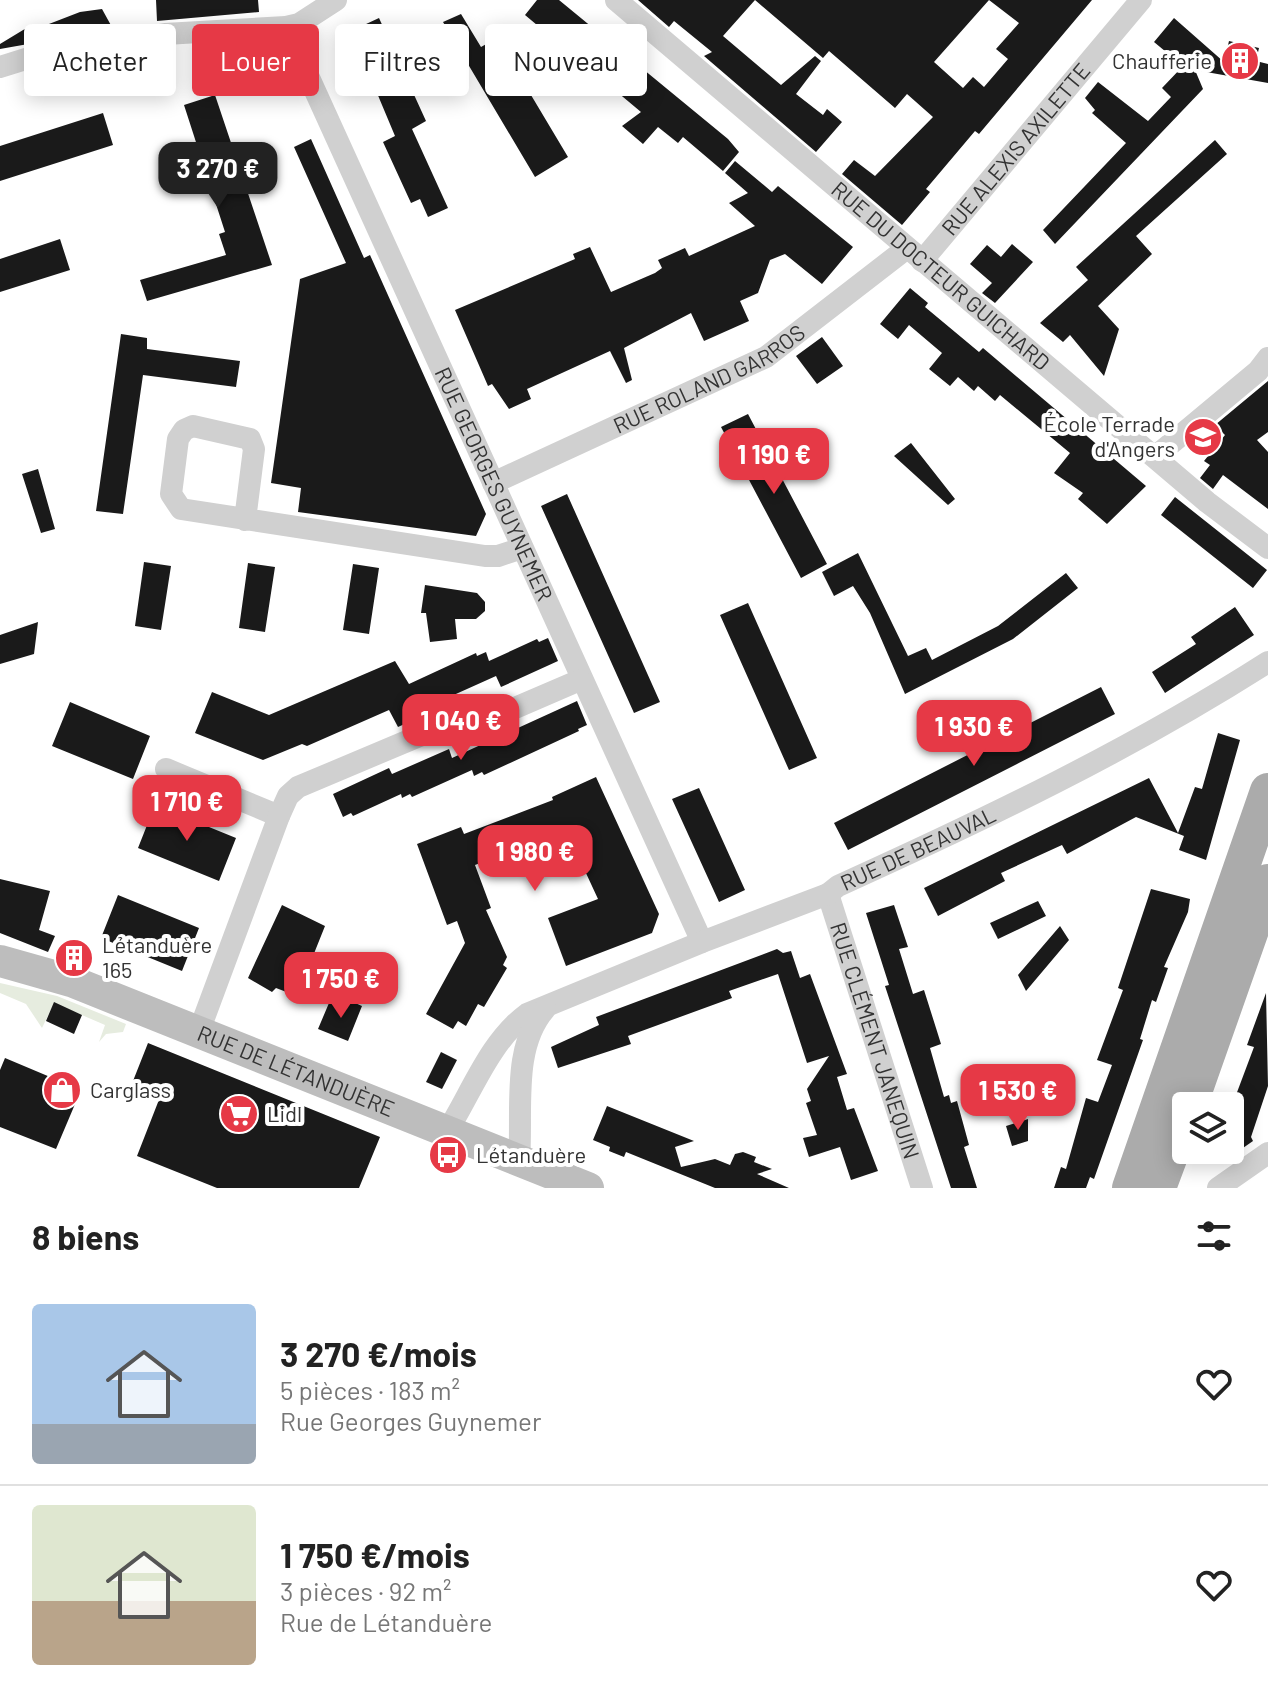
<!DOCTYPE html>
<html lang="fr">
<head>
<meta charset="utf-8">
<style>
  body { margin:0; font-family:Barlow,sans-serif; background:#f6f6f6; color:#222; height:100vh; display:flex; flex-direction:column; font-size:30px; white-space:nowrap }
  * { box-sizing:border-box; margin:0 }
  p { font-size:26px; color:#767676 }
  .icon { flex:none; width:44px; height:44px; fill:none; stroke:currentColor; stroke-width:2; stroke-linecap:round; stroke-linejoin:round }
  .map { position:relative; height:1188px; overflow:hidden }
  .panel { display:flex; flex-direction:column; background:#fff; flex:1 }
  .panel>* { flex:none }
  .top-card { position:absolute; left:24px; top:24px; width:800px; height:72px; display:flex; gap:16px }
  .buttons { position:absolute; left:1172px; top:1092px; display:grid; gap:16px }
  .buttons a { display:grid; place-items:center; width:72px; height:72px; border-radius:8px; background:#fff; box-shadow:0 4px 20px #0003; font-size:40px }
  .price { position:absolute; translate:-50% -68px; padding:0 18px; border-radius:16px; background:#e63946; color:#fff; font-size:26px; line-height:52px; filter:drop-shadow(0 2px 4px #0008) }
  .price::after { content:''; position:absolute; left:50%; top:48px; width:24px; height:18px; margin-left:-12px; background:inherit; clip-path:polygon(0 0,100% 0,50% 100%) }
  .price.on { background:#222; color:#fff }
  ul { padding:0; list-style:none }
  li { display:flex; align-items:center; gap:24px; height:200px; padding:0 32px }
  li+li { border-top:2px solid #e0e0e0 }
  li span { display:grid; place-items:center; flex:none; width:224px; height:160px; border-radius:8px; color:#555 }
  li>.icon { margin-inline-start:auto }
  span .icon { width:96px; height:96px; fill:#fffc; stroke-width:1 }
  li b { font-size:34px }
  h2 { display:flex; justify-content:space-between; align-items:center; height:96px; padding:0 32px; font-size:34px }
  .chip { padding:0 28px; border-radius:8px; background:#fff; box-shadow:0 4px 20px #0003; font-size:28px; line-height:72px }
  .chip.on { background:#e63946; color:#fff }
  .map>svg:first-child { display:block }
  .green { fill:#e6ecdf }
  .building { fill:#1a1a1a }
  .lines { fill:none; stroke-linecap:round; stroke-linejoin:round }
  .street { stroke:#d0d0d0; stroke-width:22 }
  .secondary { stroke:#bdbdbd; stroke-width:32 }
  .primary { stroke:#ababab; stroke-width:36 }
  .labels { text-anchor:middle; stroke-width:8; stroke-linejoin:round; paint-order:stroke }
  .poi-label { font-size:22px; fill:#333; stroke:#fff; text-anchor:start }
  .street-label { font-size:22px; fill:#333; stroke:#fff }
</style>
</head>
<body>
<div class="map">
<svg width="1268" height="1188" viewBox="0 0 1268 1188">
  <rect width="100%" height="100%" fill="#fff"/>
  <path class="green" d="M0,983l57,13 69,28 -3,8 -17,2 -7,8 6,-17 -51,-22 -12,25 -16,-24 -26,-11z"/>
  <path class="building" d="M156,0h102l1,12 -102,9z
    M537,0h22l169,139 11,13 -16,19 -40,-34 -5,6 -20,-16 -15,17 -21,-18 19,-14 -116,-97z
    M638,0h351l-55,62 29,26 10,-11 11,10 24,-28 -12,-10 23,-26 -30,-23h103l-113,134 -4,-3 -49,58 4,3 -28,33 -60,-51 12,-14 21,16 58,-59 -26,-23 -12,14 -66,-57 -6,7 -68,-58 -32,36 58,49 34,-29 6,5 -25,33 27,21 4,-6 15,13 -26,30 -112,-96 8,-4 -38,-31 -5,6z
    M102,9l11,20 -113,20v-5l33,-20 3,5 44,-17z
    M461,14l20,33 16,-9 71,119 -33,20 -92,-155z
    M379,18l47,103 -14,8 36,79 -20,9 -8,-18 -9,4 -28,-61 12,-6 -44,-105z
    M1174,18l50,44 5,-21 30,7 -3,13 12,3v19l-73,-13 8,19 -148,155 -12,-14 83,-87 -34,-30 3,-3 -10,-12 13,-16 50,39 23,-24 -9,-9 21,-22 -29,-24z
    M215,95l57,170 -125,36 -7,-21 86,-25 -7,-21 6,-2 -41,-127z
    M103,113l10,32 -113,36v-35z
    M311,139l53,119 6,-3 116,259 -10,22 -178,-24 3,-24 -30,-5 29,-204 46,-16 -52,-116z
    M1215,140l12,14 -91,82 16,18 -54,52 21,23 -15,47 -34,-41 -7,7 -23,-19 48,-43 -12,-13z
    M735,161l37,31 6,-6 75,61 -31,37 -37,-30 -15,6 -12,33 -18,8 9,20 -45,20 -13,-28 -67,35 8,32 -6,3 -16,-32 -83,38 4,10 -22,10 -17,-25 -4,2 -33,-76 120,-51 -2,-5 17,-7 21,45 44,-19 7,-5 -4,-8 27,-12 4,8 66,-30 -26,-23 19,-10 -23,-20z
    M60,239l10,31 -70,22v-33z
    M1012,244l21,18 -38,41 -13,-10 10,-10 -22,-19 17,-19 14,12z
    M910,288l18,15 -3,4 54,45 4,-4 163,138 -39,38 -29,-25 5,-6 -29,-20 16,-20 -70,-58 -5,6 -17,-15 -4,5 -16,-14 -8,9 -21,-17 13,-16 -33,-28 -11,14 -18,-15z
    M121,334l26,4v11l93,12 -4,26 -93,-12 -20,139 -27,-3z
    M822,337l21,29 -26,18 -21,-28z
    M1268,381v51l-11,8 11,12v57l-45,-34 -10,14 -13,-11 10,-13 -6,-4 21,-26 -10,-10z
    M748,414l79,150 -26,14 -80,-151z
    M911,443l44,56 -7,6 -54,-49z
    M38,469l17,60 -14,4 -19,-59z
    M567,494l93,208 -26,11 -93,-207z
    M1175,497l92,73 -14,18 -92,-73z
    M858,553l50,103 18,-8 6,12 66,-34 68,-53 12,15 -65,51 -108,55 -35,-81 -17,-27 -19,10 -12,-24z
    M144,562l27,4 -10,64 -26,-4z
    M248,563l27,4 -10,65 -26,-4z
    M353,564l26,4 -10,66 -26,-4z
    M425,585l52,8 8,9v9l-9,8h-21l2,20 -27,3 -4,-29h-5z
    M748,603l69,155 -28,12 -69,-155z
    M1235,607l19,28 -89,58 -13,-21 44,-28 -5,-7z
    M38,622l-4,32 -34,10v-29z
    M548,638l10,23 -57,26 -5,-11 -78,35 2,6 -22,10 -9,-17 -82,36 -5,-2 -39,16 -68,-27 17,-41 57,23 126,-54 14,23 67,-31 1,3 9,-4 3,9 48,-22 2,3z
    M1101,687l14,27 -267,136 -14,-27z
    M577,701l10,24 -9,4 1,2 -95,44 -2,-3 -8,4 -2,-6 -60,27 -2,-3 -8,4 -1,-4 -48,22 -2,-3 -8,4 -10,-23 56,-26 3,6 57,-25 3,9z
    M70,702l80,34 -17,43 -81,-33z
    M1218,733l22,7 -34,120 -27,-10 5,-14 -48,-19 -69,37 -5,-9 -61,28 4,8 -67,35 -14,-28 225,-110 29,55 17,-46 7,2z
    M596,777l63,137 -7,19 -86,33 -18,-48 50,-19 -32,-69 -91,35 16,43 -5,2 21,47 -4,8 4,3 -23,39 -6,-3 -12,22 -8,-5 -5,8 -27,-15 39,-71 -8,-22 -10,4 -30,-81 44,-17 3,7 89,-34 -1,-3z
    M699,788l46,102 -26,12 -47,-103z
    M155,805l81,33 -17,43 -81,-33z
    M0,879l50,12 -11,39 16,6 -7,16 -48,-19z
    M1151,889l39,10 -2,13 -24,55 4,1 -12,34 -4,-2 -12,39 3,1 -49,139 -4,-2 -4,11h-32l7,-21 5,2 20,-71 12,4 14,-37 -15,-5 26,-70 -5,-2z
    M118,895l81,33 -17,43 -81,-33z
    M1038,901l8,15 -48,23 -8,-16z
    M282,905l43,21 -28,70 -21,-8 -4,4 -24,-14z
    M894,905l14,42 -9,2 14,45 11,-4 12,38 5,16 -11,4 14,49 5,-2 2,8 6,-2 12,44 -5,2 13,41h-26l-66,-202 4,-1 -23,-72z
    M1060,926l9,14 -43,51 -8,-16z
    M777,949l6,4 8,-2 9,27 10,-4 37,100 -10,3 10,33 7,-2 24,63 -27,9 -11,-33 -31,10 -6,-19 14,-3 -11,-32 5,-2 -4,-12 22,-33 -22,7 -29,-89 -49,17 3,7 -104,38 3,8 -73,24 -7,-21 48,-22 -3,-8z
    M1266,993l2,93 -17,51 2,4 -23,16v-46l24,-64 -7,-2z
    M346,999l16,7 -14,35 -30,-12 11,-26 13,5z
    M54,1002l28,13 -8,19 -28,-13z
    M148,1043l232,94 -21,51h-142l-80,-32 25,-64 -29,-11z
    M441,1052l16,8 -15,29 -16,-7z
    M5,1058l76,32 -25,59 -56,-22v-57z
    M607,1106l87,35 -19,6 6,20 34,-8 15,6 5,-11 8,-2 13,5 -2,5 18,7 -15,5 32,14h-74l-89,-36 -2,5 -15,-6 1,-4 -17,-7z
    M1028,1119v22l-16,5 -6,-20z"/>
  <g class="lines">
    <g class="street">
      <path id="s1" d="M616,0l591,502 61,46"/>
      <path id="s2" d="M286,27l416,915"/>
      <path d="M0,67l32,-10 133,-23 121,-7 13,-3 37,-24"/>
      <path id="s3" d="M922,261l219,-261"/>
      <path d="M1156,456l102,-85 10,-13"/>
      <path id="s4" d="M493,483l273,-126 141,-109"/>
      <path d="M245,520l9,-71 -4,-10 -57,-13 -9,4 -6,9 -7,55 10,15 304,47h13l24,-8"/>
      <path d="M166,769l113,47"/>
      <path id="s5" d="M828,894l94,294"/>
      <path d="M198,1034l81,-218 9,-20 10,-9 145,-61 58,-12 79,-34"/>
      <path id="s6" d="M446,1133c25,-39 43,-91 81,-119l175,-72 126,-48 10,-8c148,-67 294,-137 430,-224"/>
      <path d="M519,1161c4,-49 -8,-113 26,-152"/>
      <path d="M1218,1188l50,-35"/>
    </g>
    <path class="secondary" id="s7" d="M0,961l71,20 517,207"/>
    <path class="primary" d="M1189,1106l79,-224
      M1130,1188l138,-397
      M1158,1188l28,-75"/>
  </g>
  <defs>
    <symbol id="building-disc" viewBox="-11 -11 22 22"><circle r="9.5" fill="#e63946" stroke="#fff"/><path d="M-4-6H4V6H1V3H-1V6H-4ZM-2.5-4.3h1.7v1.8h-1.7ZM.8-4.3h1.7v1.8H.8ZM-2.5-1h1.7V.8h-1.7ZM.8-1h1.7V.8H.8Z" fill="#fff"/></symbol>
    <symbol id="university-disc" viewBox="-11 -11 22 22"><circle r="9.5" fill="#e63946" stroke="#fff"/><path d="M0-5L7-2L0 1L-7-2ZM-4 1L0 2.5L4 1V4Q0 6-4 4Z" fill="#fff"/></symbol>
    <symbol id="shop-disc" viewBox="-11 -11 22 22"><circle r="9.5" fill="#e63946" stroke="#fff"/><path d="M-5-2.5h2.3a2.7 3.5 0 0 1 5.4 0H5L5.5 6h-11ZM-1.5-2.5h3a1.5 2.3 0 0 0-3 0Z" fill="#fff"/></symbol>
    <symbol id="supermarket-disc" viewBox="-11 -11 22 22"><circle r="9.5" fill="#e63946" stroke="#fff"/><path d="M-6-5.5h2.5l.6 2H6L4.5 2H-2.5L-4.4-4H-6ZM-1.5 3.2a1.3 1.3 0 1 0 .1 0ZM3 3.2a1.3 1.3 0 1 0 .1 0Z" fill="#fff"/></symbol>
    <symbol id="bus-disc" viewBox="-11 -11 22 22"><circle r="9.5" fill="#e63946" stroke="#fff"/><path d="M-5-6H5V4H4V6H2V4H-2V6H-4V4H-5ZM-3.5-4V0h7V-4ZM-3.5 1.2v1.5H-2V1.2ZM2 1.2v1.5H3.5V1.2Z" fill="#fff"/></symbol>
  </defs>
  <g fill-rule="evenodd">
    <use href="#building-disc" x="1218" y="39" width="44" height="44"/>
    <use href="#university-disc" x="1181" y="415" width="44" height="44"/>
    <use href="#building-disc" x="52" y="936" width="44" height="44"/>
    <use href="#shop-disc" x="40" y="1068" width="44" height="44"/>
    <use href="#supermarket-disc" x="217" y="1092" width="44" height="44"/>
    <use href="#bus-disc" x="426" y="1133" width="44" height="44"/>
  </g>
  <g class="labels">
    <g class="poi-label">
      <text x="1212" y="69" text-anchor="end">Chaufferie</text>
      <text x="1175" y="432" text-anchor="end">École Terrade<tspan x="1175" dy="25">d'Angers</tspan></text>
      <text x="102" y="953">Létanduère<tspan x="102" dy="25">165</tspan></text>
      <text x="90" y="1098">Carglass</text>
      <text x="267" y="1122">Lidl</text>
      <text x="476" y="1163">Létanduère</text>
    </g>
    <g class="street-label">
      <text dy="8" stroke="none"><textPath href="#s3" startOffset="146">RUE ALEXIS AXILETTE</textPath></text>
      <text dy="8" stroke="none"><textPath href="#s1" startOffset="426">RUE DU DOCTEUR GUICHARD</textPath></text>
      <text dy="8" stroke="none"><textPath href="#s4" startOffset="240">RUE ROLAND GARROS</textPath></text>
      <text dy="8" stroke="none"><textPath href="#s2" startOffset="502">RUE GEORGES GUYNEMER</textPath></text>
      <text dy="8" stroke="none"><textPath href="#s6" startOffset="570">RUE DE BEAUVAL</textPath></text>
      <text dy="8" stroke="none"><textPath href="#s5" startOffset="154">RUE CLÉMENT JANEQUIN</textPath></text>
      <text dy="8" stroke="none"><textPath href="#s7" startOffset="316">RUE DE LÉTANDUÈRE</textPath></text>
    </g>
  </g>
</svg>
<div class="buttons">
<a><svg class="icon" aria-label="layers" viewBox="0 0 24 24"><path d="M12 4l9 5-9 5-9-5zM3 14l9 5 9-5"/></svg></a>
</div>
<b class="price on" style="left:218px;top:210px">3 270 €</b>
<b class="price" style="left:774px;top:496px">1 190 €</b>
<b class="price" style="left:461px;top:762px">1 040 €</b>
<b class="price" style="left:974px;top:768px">1 930 €</b>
<b class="price" style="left:187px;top:843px">1 710 €</b>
<b class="price" style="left:535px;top:893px">1 980 €</b>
<b class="price" style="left:341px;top:1020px">1 750 €</b>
<b class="price" style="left:1018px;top:1132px">1 530 €</b>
<div class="top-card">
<a class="chip">Acheter</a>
<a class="chip on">Louer</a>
<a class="chip">Filtres</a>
<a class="chip">Nouveau</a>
</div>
</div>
<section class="panel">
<h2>8 biens<svg class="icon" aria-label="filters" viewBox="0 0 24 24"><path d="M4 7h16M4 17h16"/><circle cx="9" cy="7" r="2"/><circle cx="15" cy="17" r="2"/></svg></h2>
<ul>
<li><span style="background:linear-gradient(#a9c7e8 75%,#9aa5b1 0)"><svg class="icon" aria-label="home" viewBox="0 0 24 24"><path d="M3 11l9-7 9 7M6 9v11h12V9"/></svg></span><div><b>3 270 €/mois</b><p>5 pièces · 183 m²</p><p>Rue Georges Guynemer</p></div><svg class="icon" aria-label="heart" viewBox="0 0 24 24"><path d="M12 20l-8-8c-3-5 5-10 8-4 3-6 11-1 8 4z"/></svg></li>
<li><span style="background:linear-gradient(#dfe7d0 60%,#b9a48a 0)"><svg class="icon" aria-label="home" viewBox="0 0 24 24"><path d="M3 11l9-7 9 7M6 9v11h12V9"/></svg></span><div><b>1 750 €/mois</b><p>3 pièces · 92 m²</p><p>Rue de Létanduère</p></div><svg class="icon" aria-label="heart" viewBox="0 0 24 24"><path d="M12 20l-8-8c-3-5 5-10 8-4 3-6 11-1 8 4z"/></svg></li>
</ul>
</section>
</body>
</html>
